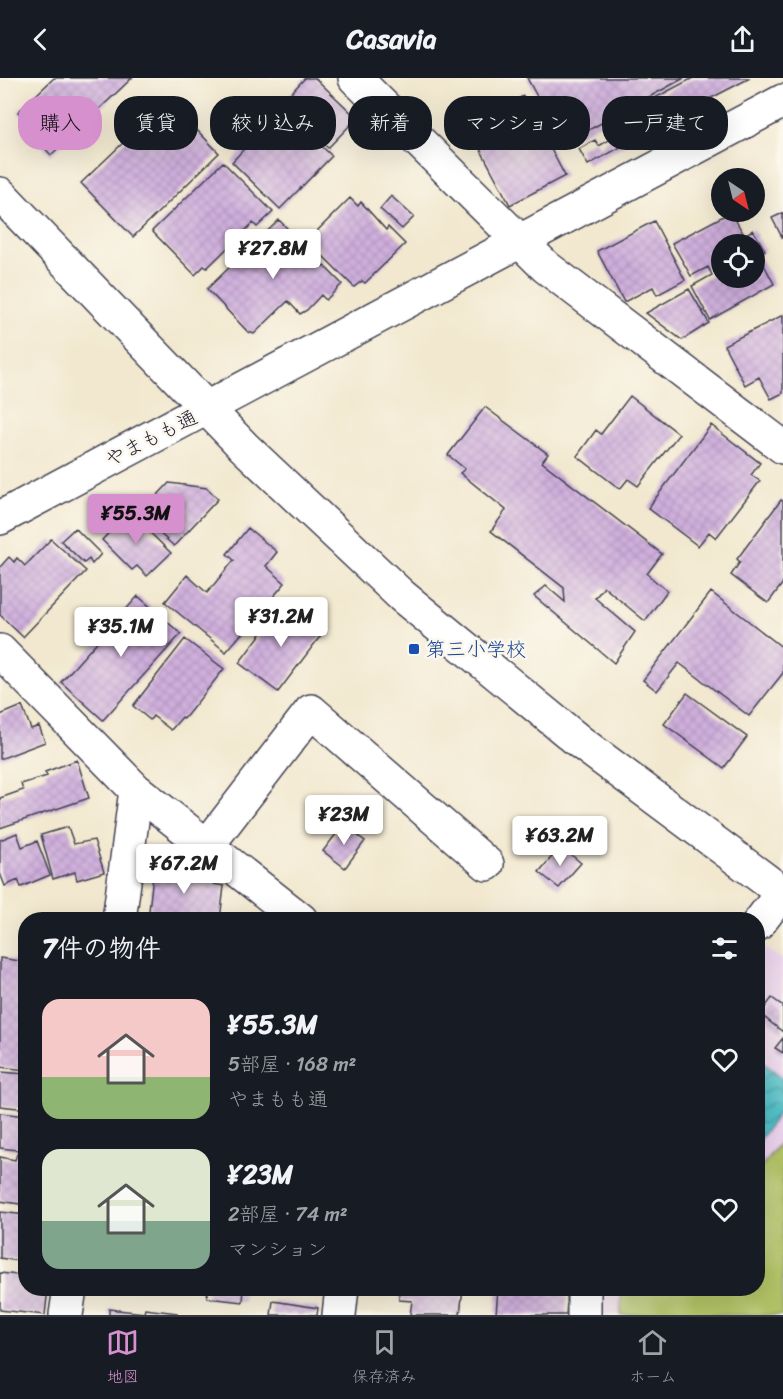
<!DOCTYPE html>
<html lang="ja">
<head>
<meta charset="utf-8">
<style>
  body { margin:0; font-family:Sriracha,"Klee One",sans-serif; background:#20242c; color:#f1f3f6; height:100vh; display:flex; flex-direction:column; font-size:22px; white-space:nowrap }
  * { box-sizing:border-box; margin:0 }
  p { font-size:20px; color:#9ea1a6 }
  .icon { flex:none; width:33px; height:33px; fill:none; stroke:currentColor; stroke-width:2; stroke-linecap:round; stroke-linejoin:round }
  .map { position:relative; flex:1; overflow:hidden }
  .drawer { position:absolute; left:18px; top:834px; width:747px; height:384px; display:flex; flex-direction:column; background:#171b24; border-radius:24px; box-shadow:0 6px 24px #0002 }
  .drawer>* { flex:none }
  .top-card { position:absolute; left:18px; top:18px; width:747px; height:54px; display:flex; gap:12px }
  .needle { width:39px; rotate:145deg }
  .fabs { position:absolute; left:711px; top:90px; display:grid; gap:12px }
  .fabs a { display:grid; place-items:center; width:54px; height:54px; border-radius:50%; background:#171b24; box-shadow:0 6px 24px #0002; font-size:30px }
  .price { position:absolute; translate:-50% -51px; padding:0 14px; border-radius:6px; background:#fff; color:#222; font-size:20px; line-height:39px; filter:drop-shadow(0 2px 3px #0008) }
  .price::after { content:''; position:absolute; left:50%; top:36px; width:18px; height:14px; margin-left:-9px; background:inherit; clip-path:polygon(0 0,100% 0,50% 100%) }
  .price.on { background:#d690ce; color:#111 }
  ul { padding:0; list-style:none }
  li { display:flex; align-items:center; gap:18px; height:150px; padding:0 24px }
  li span { display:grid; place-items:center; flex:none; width:168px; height:120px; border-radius:18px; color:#555 }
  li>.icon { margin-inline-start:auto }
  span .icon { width:72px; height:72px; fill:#fffc; stroke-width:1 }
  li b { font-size:26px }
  h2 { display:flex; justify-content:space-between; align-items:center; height:72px; padding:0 24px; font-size:26px }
  .pill { padding:0 21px; border-radius:24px; background:#171b24; box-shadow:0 6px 24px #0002; font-size:21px; line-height:54px }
  .pill.on { background:#d690ce; color:#111 }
  header { display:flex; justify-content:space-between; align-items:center; height:78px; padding:0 24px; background:#171b24; font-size:27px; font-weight:800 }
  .tab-bar { display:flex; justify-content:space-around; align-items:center; height:84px; border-top:2px solid #363941; background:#171b24; font-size:16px; color:#9ea1a6 }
  .tab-bar a { display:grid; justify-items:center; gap:3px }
  .tab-bar .on { color:#d690ce }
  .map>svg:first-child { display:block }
  .built { fill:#ead1ec }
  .green { fill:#b0c165; stroke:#697250; stroke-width:1.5 }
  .water { fill:url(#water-waves); stroke:#3a7181; stroke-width:1.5 }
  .building { fill:url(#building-cross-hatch); fill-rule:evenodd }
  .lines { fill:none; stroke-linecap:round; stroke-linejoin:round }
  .street-casing { stroke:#414051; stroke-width:36 }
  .secondary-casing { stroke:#414051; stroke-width:36 }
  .street { stroke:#fff; stroke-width:33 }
  .secondary { stroke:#fff; stroke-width:33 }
  .transit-dot { fill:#1a4fb4; stroke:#fbf7ec; stroke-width:2 }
  .labels { text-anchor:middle; stroke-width:5; stroke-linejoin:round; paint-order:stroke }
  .street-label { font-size:20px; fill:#22223b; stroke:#fbf7ec }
  .transit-label { font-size:20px; fill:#164399; stroke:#fbf7ec; text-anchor:start }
</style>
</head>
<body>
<header><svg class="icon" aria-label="back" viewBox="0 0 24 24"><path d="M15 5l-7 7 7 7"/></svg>Casavia<svg class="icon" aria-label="share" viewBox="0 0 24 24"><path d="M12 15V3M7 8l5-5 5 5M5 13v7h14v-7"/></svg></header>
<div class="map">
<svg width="783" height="1237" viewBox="0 0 783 1237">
  <defs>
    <pattern id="water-waves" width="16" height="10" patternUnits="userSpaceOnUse" patternTransform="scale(1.5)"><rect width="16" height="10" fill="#52c0c7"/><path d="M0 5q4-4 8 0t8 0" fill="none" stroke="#449ca3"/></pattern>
    <pattern id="building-cross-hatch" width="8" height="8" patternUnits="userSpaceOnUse" patternTransform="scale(1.5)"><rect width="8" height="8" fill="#cfafdc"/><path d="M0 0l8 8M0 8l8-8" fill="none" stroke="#b196be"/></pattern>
  </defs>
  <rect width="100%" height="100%" fill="#fbf7ec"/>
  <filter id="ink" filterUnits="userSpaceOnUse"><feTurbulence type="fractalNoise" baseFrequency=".0167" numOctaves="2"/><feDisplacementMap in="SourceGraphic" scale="12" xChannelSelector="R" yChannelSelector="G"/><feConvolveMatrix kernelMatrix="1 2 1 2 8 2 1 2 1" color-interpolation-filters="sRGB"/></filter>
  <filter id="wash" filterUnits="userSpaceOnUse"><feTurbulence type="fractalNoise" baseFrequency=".008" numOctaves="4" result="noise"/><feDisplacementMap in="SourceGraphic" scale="24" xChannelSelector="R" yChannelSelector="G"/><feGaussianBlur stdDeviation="1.35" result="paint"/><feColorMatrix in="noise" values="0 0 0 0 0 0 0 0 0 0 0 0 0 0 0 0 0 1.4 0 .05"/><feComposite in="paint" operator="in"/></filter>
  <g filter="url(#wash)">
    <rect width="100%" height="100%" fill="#f2e8cf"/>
    <path class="built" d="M765,870l18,12v355h-185l1,-26 159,-1v-328z"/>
    <path class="green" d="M783,1060v177h-162v-26l137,-1v-117z"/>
    <path class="water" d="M758,981l25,19v29l-25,34z"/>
    <g id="blocks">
      <path class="building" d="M54,0h78l-81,77 -11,-12 4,-4 -26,-27z
        M305,0h10l42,40 -29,30 -47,-44z
        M527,0h157l-121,66z
        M693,0h57l-89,46 -12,-23z
        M523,18l42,80 -55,29 -42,-79z
        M168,22l51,53 -86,84 -52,-54z
        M283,31l49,47 -52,53 -48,-47 21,-23 -4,-2 16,-17h9z
        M637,40l9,15 -58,32 -9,-16 16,-9 4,6 10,-6 -3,-5z
        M223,84l50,50 -16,15 -4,-4 -46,45 -3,-2 -9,9 -43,-44z
        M391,118l23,21 -12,12 -22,-20z
        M350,120l8,8 3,-4 25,28 2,-3 17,17 -40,39 -3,-2 -8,6 -35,-35 2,-2 -12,-11z
        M731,134l13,23 9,-5 12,20 -6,5 15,29 -64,36 -18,-34 20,-11 -4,-8 -17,9 -19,-33zM722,166h32v34h-32z
        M783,135v26l-11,-21z
        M279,142l63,64 -16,16 -5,-5 -14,15 -7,4 -12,-13 -34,33 -6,-2 -41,-43z
        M654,143l31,59 -28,15 -4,-8 -29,15 -27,-51z
        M689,211l20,34 -27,17 -36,-27z
        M783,237v78l-12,6 -12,-22 -14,8 -21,-40z
        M630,318l49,38 -41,52 -10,-7 -8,10 -43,-33 19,-26 5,4z
        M485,329l63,47 -6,8 120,92 -15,20 20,17 -22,30 -41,-34 -9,11 40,34 -21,31 -80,-67 12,-10 19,16 -1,-14 -73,-57 15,-21 -46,-37 5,-4 -17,-14z
        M711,347l49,38 -9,12 9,6 -44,57 -7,-6 -11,14 -50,-38z
        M169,405l38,5 11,11 -44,47 -35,-31z
        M781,422l2,1v82l-15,20 -37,-28 9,-13 -3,-3z
        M129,434l42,41 -24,23 -10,-10 -5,4 -30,-30z
        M75,450l26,26 -9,10 -3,-5 -5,4 -23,-22z
        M248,450l29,24 -11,14 19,17 -59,69 -61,-50 22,-27 20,18 27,-33 -7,-6z
        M51,461l35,32 -63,66 -23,-22v-48l9,-10 5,5 3,-4 8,8z
        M711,514l72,56v25l-34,43 -70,-53 -22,28 -14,-11z
        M138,518l43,38 -78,86 -42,-38z
        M283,527l39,29 -44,58 -39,-29z
        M185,561l39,30 -40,50 -2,-2 -11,13 -18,-14 -3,4 -17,-14z
        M687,615l60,44 -23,31 -60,-44z
        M22,628l9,23 8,-3 6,16 -45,17v-44z
        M77,682l12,38 -89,30v-30l23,-8 -2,-6 26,-8 -2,-4z
        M343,747l22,16 -20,27 -22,-17z
        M68,749l6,17 20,-4 10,32 -27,8 -2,-8 -22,7 -12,-44z
        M17,755l5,14 15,-6 13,34 -29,12 -3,-7 -13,6 -5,-13v-33z
        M561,768l20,17 -22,25 -20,-16z
        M159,786l27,3 -1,5 29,4 -1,8 11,2 -4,34h-72l6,-54h5z
        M0,880l26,4v108l-26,-3z
        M772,920l11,8v26l-23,-18z
        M783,960v15l-8,-5z
        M0,994l26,2v35l-26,-3z
        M0,1035l26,3v35l-26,-3z
        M17,1076l9,1v50l-26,-4v-44l15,3z
        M0,1134l26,3 -1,47 -25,-4z
        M0,1195l26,3v12h22l-3,27 -45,-5z
        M208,1210h36l-1,14 -36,-4z
        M400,1210h63l-3,27h-50l2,-14 -13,-1z
        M498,1210h70l-2,27h-70z
        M273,1223l45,7 -1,7h-46z
        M109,1231l35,4 1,-4 32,4v2h-68z"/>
    </g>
  </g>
  <g filter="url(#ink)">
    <use href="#blocks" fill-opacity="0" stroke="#414051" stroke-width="1.5"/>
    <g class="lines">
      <defs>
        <path id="street" d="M355,0l191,189 237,180
          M0,573l136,139 165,130
          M207,768l104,-135 176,153
          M119,842l17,-130
          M758,846l24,-31
          M66,1237l4,-27
          M339,1237l3,-27
          M584,1237v-27"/>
        <path id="secondary" d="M0,116l244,253 158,149 178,146 203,151
          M0,440l783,-417"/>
      </defs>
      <use href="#street" class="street-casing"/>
      <use href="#secondary" class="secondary-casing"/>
      <use href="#street" class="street"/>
      <use href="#secondary" class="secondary"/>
    </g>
  </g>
  <rect class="transit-dot" x="408" y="565" width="12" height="12" rx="3"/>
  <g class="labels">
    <g class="street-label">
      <text transform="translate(151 360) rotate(-27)" y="7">やまもも通</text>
    </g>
    <g class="transit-label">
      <text x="426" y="578">第三小学校</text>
    </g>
  </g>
</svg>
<div class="fabs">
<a><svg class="needle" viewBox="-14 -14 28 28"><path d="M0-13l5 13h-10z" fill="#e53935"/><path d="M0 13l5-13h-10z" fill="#9ea1a6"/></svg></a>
<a><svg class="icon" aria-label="locate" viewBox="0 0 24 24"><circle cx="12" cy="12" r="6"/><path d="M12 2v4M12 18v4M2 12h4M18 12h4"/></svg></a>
</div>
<b class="price" style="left:273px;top:202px">¥27.8M</b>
<b class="price on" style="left:136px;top:467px">¥55.3M</b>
<b class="price" style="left:281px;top:570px">¥31.2M</b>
<b class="price" style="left:121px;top:580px">¥35.1M</b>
<b class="price" style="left:344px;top:768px">¥23M</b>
<b class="price" style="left:560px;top:789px">¥63.2M</b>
<b class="price" style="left:184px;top:817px">¥67.2M</b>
<div class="top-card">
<a class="pill on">購入</a>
<a class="pill">賃貸</a>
<a class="pill">絞り込み</a>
<a class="pill">新着</a>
<a class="pill">マンション</a>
<a class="pill">一戸建て</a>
</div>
<section class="drawer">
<h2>7件の物件<svg class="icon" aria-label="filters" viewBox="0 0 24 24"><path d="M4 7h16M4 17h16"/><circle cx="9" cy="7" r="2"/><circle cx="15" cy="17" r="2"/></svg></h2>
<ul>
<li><span style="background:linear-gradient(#f6c9c9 65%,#8fb573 0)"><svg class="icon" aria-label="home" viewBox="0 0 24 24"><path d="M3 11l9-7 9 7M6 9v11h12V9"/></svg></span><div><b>¥55.3M</b><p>5部屋 · 168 m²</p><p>やまもも通</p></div><svg class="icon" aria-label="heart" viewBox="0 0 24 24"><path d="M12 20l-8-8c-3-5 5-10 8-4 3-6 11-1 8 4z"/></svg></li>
<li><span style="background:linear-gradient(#dfe7d0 60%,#7fa58c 0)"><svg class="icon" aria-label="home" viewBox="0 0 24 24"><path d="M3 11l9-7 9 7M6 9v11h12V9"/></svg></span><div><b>¥23M</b><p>2部屋 · 74 m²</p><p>マンション</p></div><svg class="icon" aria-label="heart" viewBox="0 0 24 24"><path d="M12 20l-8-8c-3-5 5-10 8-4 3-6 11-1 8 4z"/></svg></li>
</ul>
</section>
</div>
<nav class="tab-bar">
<a class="on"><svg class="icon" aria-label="map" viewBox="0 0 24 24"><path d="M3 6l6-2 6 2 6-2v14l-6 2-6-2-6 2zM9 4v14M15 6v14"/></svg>地図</a>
<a><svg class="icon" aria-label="saved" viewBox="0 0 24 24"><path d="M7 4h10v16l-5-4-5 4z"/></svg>保存済み</a>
<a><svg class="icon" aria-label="home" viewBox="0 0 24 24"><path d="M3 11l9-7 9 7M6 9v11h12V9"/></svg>ホーム</a>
</nav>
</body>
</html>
